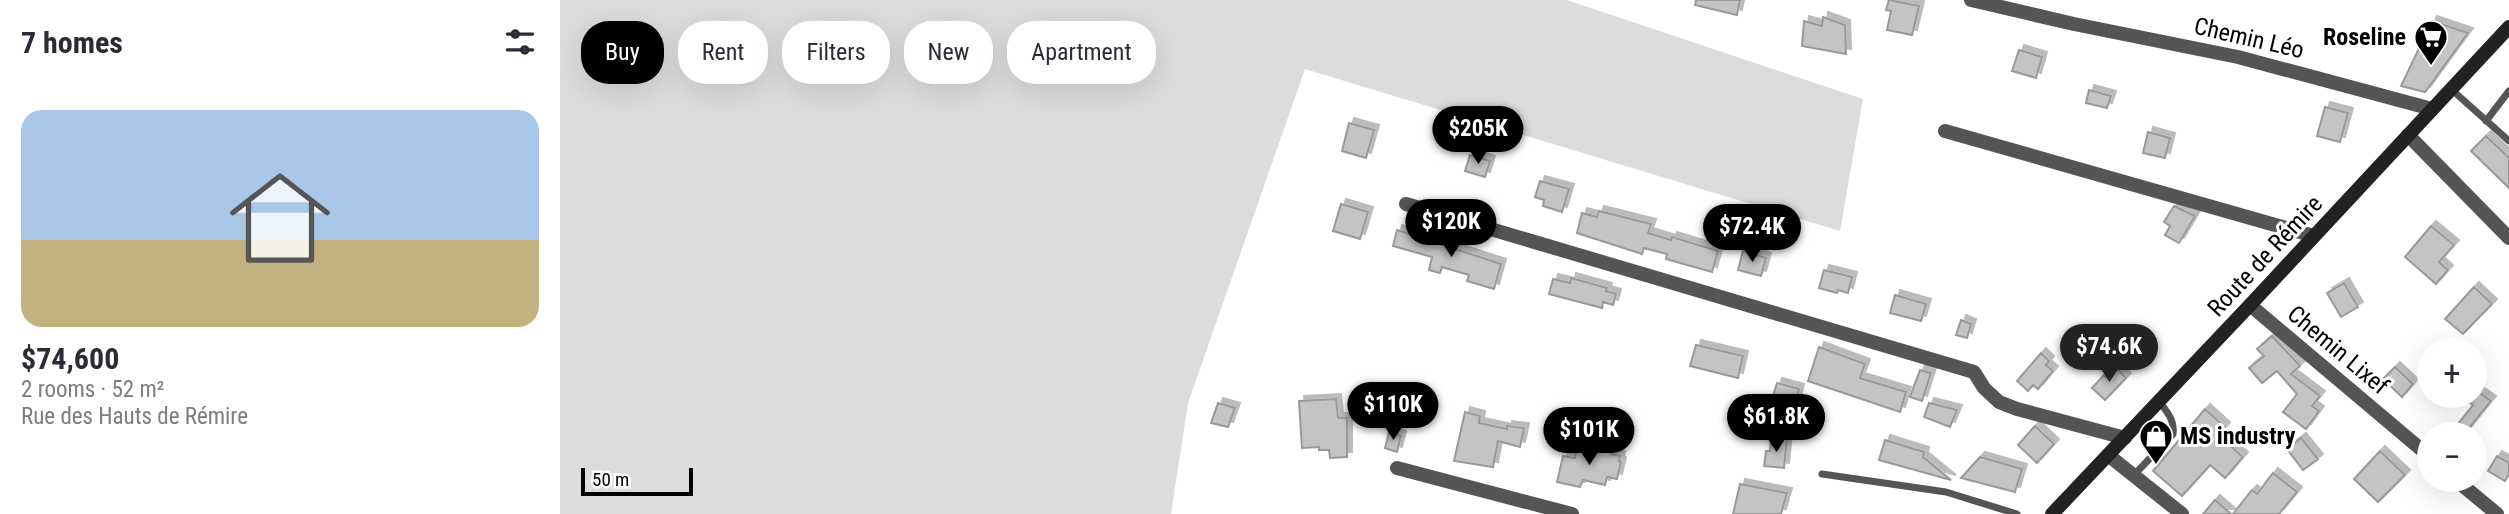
<!DOCTYPE html>
<html lang="en">
<head>
<meta charset="utf-8">
<style>
  body { margin:0; font-family:"Roboto Condensed",sans-serif; background:#f7f7f7; color:#2b2b33; height:100vh; display:flex; flex-direction:column; font-size:26px; white-space:nowrap }
  * { box-sizing:border-box; margin:0 }
  p { font-size:23px; color:#7c7c81 }
  .icon { flex:none; width:38px; height:38px; fill:none; stroke:currentColor; stroke-width:2; stroke-linecap:round; stroke-linejoin:round }
  .map { position:relative; flex:1; overflow:hidden }
  .sheet { display:flex; flex-direction:column; background:#fff; width:560px }
  .sheet>* { flex:none }
  .top-card { position:absolute; left:21px; top:21px; width:665px; height:63px; display:flex; gap:14px }
  .tools { position:absolute; left:1857px; top:338px; display:grid; gap:14px }
  .tools a { display:grid; place-items:center; width:70px; height:70px; border-radius:50%; background:#fff; box-shadow:0 7px 28px #0002; font-size:35px }
  .scale { position:absolute; left:21px; bottom:18px; width:112px; box-sizing:border-box; padding-left:7px; border:4px solid #000; border-top:0; font-size:19px; line-height:24px; white-space:nowrap; color:#000; -webkit-text-stroke:5px #fff; paint-order:stroke }
  .price { position:absolute; translate:-50% -60px; padding:0 16px; border-radius:24px; background:#000; color:#fff; font-size:23px; line-height:46px; filter:drop-shadow(0 2px 4px #0008) }
  .price::after { content:''; position:absolute; left:50%; top:42px; width:21px; height:16px; margin-left:-10px; background:inherit; clip-path:polygon(0 0,100% 0,50% 100%) }
  .price.on { background:#222; color:#fff }
  ul { padding:0; list-style:none }
  li { display:grid; align-content:center; gap:14px; height:371px; padding:0 21px }
  li span { display:grid; place-items:center; height:217px; border-radius:21px; color:#555 }
  li>.icon { margin-inline-start:auto }
  span .icon { width:126px; height:126px; fill:#fffc; stroke-width:1 }
  li b { font-size:30px }
  h2 { display:flex; justify-content:space-between; align-items:center; height:84px; padding:0 21px; font-size:30px }
  .pill { padding:0 24px; border-radius:28px; background:#fff; box-shadow:0 7px 28px #0002; font-size:24px; line-height:63px }
  .pill.on { background:#000; color:#fff }
  main { display:flex; flex:1; min-height:0 }
  .map>svg:first-child { display:block }
  .green { fill:#dcdcdc }
  .building { fill:#c4c4c4; stroke:#999; stroke-width:2; filter:url(#shadow) }
  .lines { fill:none; stroke-linecap:round; stroke-linejoin:round }
  .service { stroke:#555; stroke-width:7 }
  .minor { stroke:#555; stroke-width:14 }
  .secondary { stroke:#222; stroke-width:14 }
  .labels { text-anchor:middle; stroke-width:6; stroke-linejoin:round; paint-order:stroke }
  .poi-label { font-size:24px; font-weight:bold; fill:#000; stroke:#fff; text-anchor:end }
  .street-label { font-size:24px; fill:#000; stroke:#fff }
</style>
</head>
<body>
<main>
<section class="sheet">
<h2>7 homes<svg class="icon" aria-label="filters" viewBox="0 0 24 24"><path d="M4 7h16M4 17h16"/><circle cx="9" cy="7" r="2"/><circle cx="15" cy="17" r="2"/></svg></h2>
<ul>
<li><span style="background:linear-gradient(#a9c7e8 60%,#c2b280 0)"><svg class="icon" aria-label="home" viewBox="0 0 24 24"><path d="M3 11l9-7 9 7M6 9v11h12V9"/></svg></span><div><b>$74,600</b><p>2 rooms · 52 m²</p><p>Rue des Hauts de Rémire</p></div></li>
</ul>
</section>
<div class="map">
<svg width="1949" height="514" viewBox="0 0 1949 514">
  <defs>
    <filter id="shadow"><feDropShadow dx="5" dy="-5" stdDeviation="0" flood-color="#0004"/></filter>
  </defs>
  <rect width="100%" height="100%" fill="#fff"/>
  <path class="green" d="M0,0h1007l296,99 -23,132 -535,-162 -117,334 -17,111h-611z"/>
  <path class="building" d="M1136,0h44l-3,15 -42,-10z
    M1329,0l30,6 -7,29 -25,-5 4,-19 -5,-1z
    M1263,17l22,8 1,29 -44,-8 2,-25 18,5z
    M1872,21l36,12 -43,59 -24,-6z
    M1459,50l23,7 -6,21 -24,-7z
    M1529,90l22,6 -4,12 -21,-5z
    M1765,107l23,6 -8,29 -23,-6z
    M789,123l25,7 -8,28 -24,-7z
    M1588,132l22,6 -5,20 -22,-5z
    M1926,136l23,22v30l-38,-37z
    M910,155l20,6 -5,16 -20,-6z
    M980,181l29,8 -7,23 -19,-6 1,-6 -9,-3z
    M781,204l27,8 -8,27 -27,-8z
    M1614,206l21,10 -16,27 -14,-8 5,-9 -6,-4z
    M1039,211l52,13 -3,9 23,7 1,-3 46,14 -6,21 -46,-13 1,-5 -23,-6 -2,6 -65,-21 5,-20 15,4z
    M1871,226l23,19 -15,17 9,8 -12,14 -31,-27z
    M837,230l104,34 -7,25 -27,-8 2,-6 -27,-8 -2,6 -11,-3 3,-13 -39,-11z
    M1183,251l23,7 -5,18 -23,-6z
    M1264,270l28,7 -4,16 -10,-3 -1,3 -18,-5z
    M1011,278l36,10 -1,3 10,3 -3,11 -10,-3 -1,6 -53,-14 4,-15 17,4z
    M1784,283l14,24 -17,10 -14,-24z
    M1914,287l18,17 -29,30 -18,-15z
    M1335,295l31,9 -5,17 -31,-8z
    M1401,320l10,4 -4,14 -11,-3z
    M1712,336l28,30 -9,8 29,22 -8,10 7,5 -13,18 -23,-17 14,-18 -20,-23 -15,12 -13,-15 15,-12 -7,-7z
    M1136,345l47,11 -5,22 -48,-12z
    M1259,347l46,17 -5,14 46,14 -6,20 -92,-31z
    M1481,353l8,8 -3,4 7,6 -15,18 -5,-4 -5,6 -11,-10z
    M1835,367l18,17 -11,13 -19,-18z
    M1557,369l9,9 -21,22 -13,-12 12,-13 4,3z
    M1360,370l11,3 -9,28 -12,-4z
    M1217,383l22,6 -3,12 -23,-5z
    M1914,389l17,12 -25,31 -9,-7 16,-20 -7,-5 4,-4h4z
    M776,399l2,19h9v39l-17,1 -1,-8h-10v-3l-17,1 -3,-47z
    M658,403l17,5 -7,19 -17,-4z
    M1369,403l28,7 -7,17 -26,-10z
    M1645,409l20,18 -7,8 25,22 -18,21 -15,-13 -28,31 -29,-25z
    M905,412l15,4 -1,7 28,6v-3l17,2 -4,19 -22,-6 -5,26 -39,-6z
    M1475,426l19,18 -17,19 -19,-18z
    M829,432l12,4 -4,16 -12,-4z
    M1211,438l16,1 -3,29 -20,-2 2,-15h4z
    M1741,438l17,21 -15,11 -16,-21z
    M1325,440l39,12 -1,5 28,23 -72,-20z
    M1017,446l34,6v2l9,2 -1,5 2,1 -4,17 -10,-2 -2,8 -22,-5 -3,7 -23,-5 6,-26 12,2z
    M1820,451l25,24 -27,27 -24,-23z
    M1937,456l12,7v11l-4,7 -17,-10z
    M1420,457l42,12 -7,23 -54,-14z
    M1713,473l24,19 -18,22h-46l19,-24 5,4z
    M1180,484l47,9 -6,21h-48z
    M1655,500l16,14h-28z"/>
  <g class="lines">
    <path class="service" d="M1891,89l58,52
      M1926,121l23,-30
      M1262,474l124,18 71,22
      M1574,475l39,-41c2,-14 -6,-22 -14,-33"/>
    <path class="minor" d="M1411,0l103,24 164,33 194,52
      M1385,131l369,105
      M1848,135l101,103
      M846,204l568,168 10,16 15,14 18,7 108,29
      M1690,305l179,151
      M1548,455l74,59
      M837,468l175,46
      M1896,480l41,34"/>
    <path class="secondary" d="M1492,514l198,-209 259,-278"/>
  </g>
  <defs>
    <symbol id="supermarket-pin" viewBox="-11 -11 22 30"><path d="M0 17L-7.5 6A9.5 9.5 0 1 1 7.5 6Z" fill="#000" stroke="#fff"/><path d="M-6-5.5h2.5l.6 2H6L4.5 2H-2.5L-4.4-4H-6ZM-1.5 3.2a1.3 1.3 0 1 0 .1 0ZM3 3.2a1.3 1.3 0 1 0 .1 0Z" fill="#fff"/></symbol>
    <symbol id="shop-pin" viewBox="-11 -11 22 30"><path d="M0 17L-7.5 6A9.5 9.5 0 1 1 7.5 6Z" fill="#000" stroke="#fff"/><path d="M-5-2.5h2.3a2.7 3.5 0 0 1 5.4 0H5L5.5 6h-11ZM-1.5-2.5h3a1.5 2.3 0 0 0-3 0Z" fill="#fff"/></symbol>
  </defs>
  <g fill-rule="evenodd">
    <use href="#supermarket-pin" x="1852" y="18" width="38" height="52"/>
    <use href="#shop-pin" x="1577" y="417" width="38" height="52"/>
  </g>
  <g class="labels">
    <g class="poi-label">
      <text x="1846" y="45">Roseline</text>
      <text x="1620" y="444" text-anchor="start">MS industry</text>
    </g>
    <g class="street-label">
      <text transform="translate(1689 38) rotate(13)" y="8">Chemin Léo</text>
      <text transform="translate(1705 256) rotate(-47)" y="8">Route de Rémire</text>
      <text transform="translate(1778 350) rotate(40)" y="8">Chemin Lixef</text>
    </g>
  </g>
</svg>
<div class="tools">
<a>+</a>
<a>−</a>
</div>
<div class="scale">50 m</div>
<b class="price" style="left:918px;top:166px">$205K</b>
<b class="price" style="left:891px;top:259px">$120K</b>
<b class="price" style="left:1192px;top:264px">$72.4K</b>
<b class="price on" style="left:1549px;top:384px">$74.6K</b>
<b class="price" style="left:833px;top:442px">$110K</b>
<b class="price" style="left:1216px;top:454px">$61.8K</b>
<b class="price" style="left:1029px;top:467px">$101K</b>
<div class="top-card">
<a class="pill on">Buy</a>
<a class="pill">Rent</a>
<a class="pill">Filters</a>
<a class="pill">New</a>
<a class="pill">Apartment</a>
</div>
</div>
</main>
</body>
</html>
